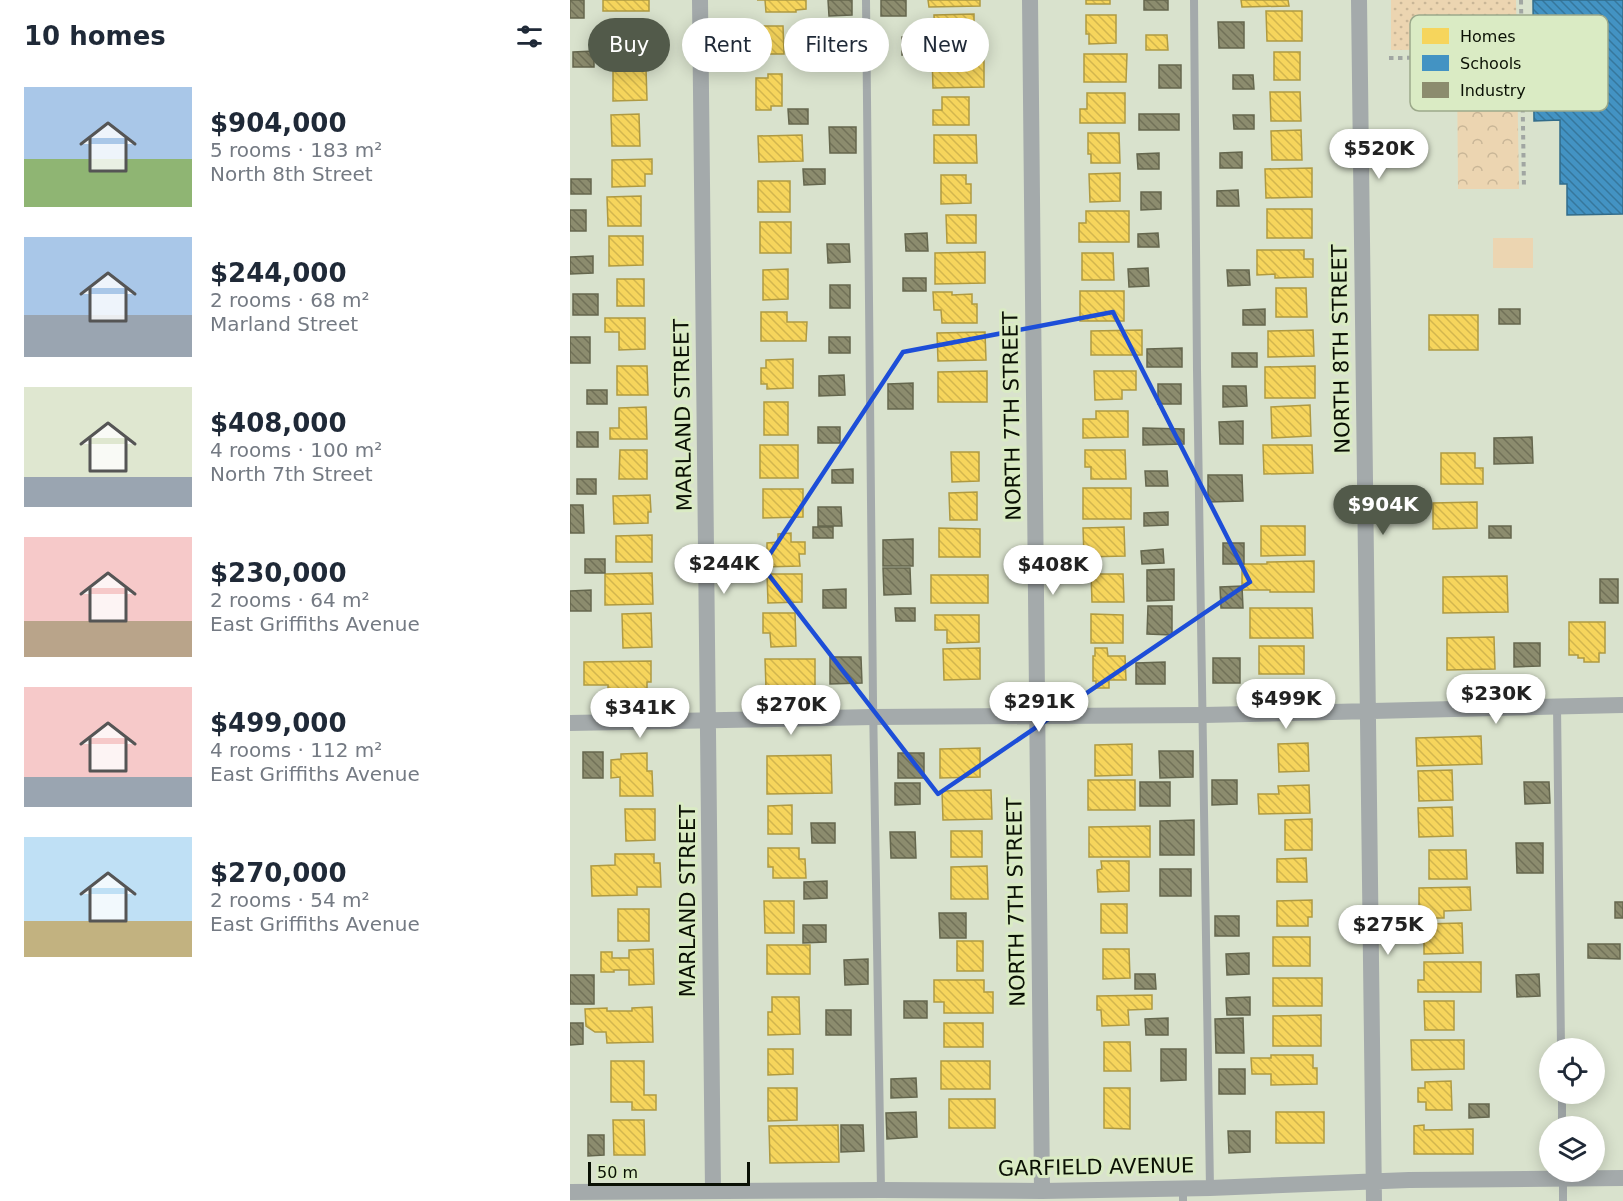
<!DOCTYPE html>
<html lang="en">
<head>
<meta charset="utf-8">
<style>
  body { margin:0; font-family:"DejaVu Sans",sans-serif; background:#f6f6f7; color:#1f2937; height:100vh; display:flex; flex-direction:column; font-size:22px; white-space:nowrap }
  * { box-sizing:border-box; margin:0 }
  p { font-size:20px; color:#747a83 }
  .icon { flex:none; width:33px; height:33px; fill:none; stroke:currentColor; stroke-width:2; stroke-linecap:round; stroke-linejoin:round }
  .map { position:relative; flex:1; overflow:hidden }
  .side { display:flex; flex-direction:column; background:#fff; width:570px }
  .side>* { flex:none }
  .guide { position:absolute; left:18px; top:18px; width:570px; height:54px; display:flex; gap:12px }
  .controls { position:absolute; left:969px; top:1038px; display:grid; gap:12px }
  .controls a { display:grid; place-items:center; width:66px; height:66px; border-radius:50%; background:#fff; box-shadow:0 3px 15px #0003; font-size:30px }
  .scale { position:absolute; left:18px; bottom:15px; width:162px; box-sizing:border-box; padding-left:6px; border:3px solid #0a1004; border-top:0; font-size:16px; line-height:21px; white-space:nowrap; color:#0a1004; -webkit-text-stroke:4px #daebc4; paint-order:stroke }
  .price { position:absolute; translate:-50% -51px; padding:0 14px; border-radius:21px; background:#fff; color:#222; font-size:20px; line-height:39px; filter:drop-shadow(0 2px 3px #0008) }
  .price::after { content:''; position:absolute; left:50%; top:36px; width:18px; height:14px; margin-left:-9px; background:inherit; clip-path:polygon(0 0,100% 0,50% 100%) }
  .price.selected { background:#525a4a; color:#fff }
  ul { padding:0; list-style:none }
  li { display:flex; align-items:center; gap:18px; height:150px; padding:0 24px }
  li span { display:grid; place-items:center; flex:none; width:168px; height:120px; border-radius:0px; color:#555 }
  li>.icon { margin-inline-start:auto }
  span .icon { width:72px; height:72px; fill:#fffc; stroke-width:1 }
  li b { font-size:26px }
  h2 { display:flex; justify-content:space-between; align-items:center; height:72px; padding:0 24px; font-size:26px }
  .pill { padding:0 21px; border-radius:27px; background:#fff; box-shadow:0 3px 15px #0003; font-size:21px; line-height:54px }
  .pill.selected { background:#525a4a; color:#fff }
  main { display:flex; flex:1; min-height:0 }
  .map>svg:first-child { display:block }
  .grass { fill:url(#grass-dots) }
  .park { fill:url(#park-crowns) }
  .pitch { fill:#ecd5b1 }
  .homes { fill:url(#homes-back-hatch); stroke:#af9a42; stroke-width:1.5 }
  .schools { fill:url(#schools-back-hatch); stroke:#326c8a; stroke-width:1.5 }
  .industry { fill:url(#industry-back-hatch); stroke:#65674e; stroke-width:1.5 }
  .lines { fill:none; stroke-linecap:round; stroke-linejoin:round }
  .path { stroke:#a1a6a2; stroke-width:4; stroke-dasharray:4.5 4.5; stroke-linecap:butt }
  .service { stroke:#a4aaab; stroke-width:8 }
  .minor { stroke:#a4aaab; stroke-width:16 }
  .marked { fill:none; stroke:#1d4ed8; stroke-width:4.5; stroke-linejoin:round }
  .labels { text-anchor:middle; stroke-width:6; stroke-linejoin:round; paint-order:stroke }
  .street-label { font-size:21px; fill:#0a1004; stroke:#daebc4 }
  .key { fill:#daebc4; stroke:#9ca98a; stroke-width:1.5 }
  .key-label { font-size:16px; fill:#0a1004 }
</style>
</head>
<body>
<main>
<section class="side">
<h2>10 homes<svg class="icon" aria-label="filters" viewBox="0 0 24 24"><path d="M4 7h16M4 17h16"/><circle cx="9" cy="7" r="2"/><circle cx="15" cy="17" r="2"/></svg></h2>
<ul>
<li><span style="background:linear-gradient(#a9c7e8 60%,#8fb573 0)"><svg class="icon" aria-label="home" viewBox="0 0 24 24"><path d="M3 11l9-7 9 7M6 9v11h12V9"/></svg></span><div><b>$904,000</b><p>5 rooms · 183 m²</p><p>North 8th Street</p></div></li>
<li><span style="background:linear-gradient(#a9c7e8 65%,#9aa5b1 0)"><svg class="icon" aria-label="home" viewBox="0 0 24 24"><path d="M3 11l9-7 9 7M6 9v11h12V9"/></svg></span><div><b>$244,000</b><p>2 rooms · 68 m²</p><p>Marland Street</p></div></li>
<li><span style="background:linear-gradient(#dfe7d0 75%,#9aa5b1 0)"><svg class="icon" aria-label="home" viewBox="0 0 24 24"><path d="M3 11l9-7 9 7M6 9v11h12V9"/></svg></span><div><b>$408,000</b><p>4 rooms · 100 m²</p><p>North 7th Street</p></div></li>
<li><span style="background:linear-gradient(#f6c9c9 70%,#b9a48a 0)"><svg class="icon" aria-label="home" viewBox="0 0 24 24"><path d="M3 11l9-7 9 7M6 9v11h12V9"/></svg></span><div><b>$230,000</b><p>2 rooms · 64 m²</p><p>East Griffiths Avenue</p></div></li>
<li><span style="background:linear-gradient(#f6c9c9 75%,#9aa5b1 0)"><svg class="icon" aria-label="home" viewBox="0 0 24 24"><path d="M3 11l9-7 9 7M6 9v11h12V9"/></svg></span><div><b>$499,000</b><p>4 rooms · 112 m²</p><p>East Griffiths Avenue</p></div></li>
<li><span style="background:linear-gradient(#bfe0f5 70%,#c2b280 0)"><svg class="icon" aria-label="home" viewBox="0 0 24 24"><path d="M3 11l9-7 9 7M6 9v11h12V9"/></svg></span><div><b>$270,000</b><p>2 rooms · 54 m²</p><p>East Griffiths Avenue</p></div></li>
</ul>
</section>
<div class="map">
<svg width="1053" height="1201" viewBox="0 0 1053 1201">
  <defs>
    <pattern id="grass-dots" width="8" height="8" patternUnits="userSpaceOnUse" patternTransform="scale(1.5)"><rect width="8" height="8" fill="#ecd5b1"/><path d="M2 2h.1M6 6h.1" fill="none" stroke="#c9b697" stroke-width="1.8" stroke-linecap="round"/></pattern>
    <pattern id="park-crowns" width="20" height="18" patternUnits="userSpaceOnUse" patternTransform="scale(1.5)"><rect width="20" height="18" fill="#ecd5b1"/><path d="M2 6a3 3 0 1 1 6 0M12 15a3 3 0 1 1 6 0" fill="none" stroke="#c9b697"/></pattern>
    <pattern id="homes-back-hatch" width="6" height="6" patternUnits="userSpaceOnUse" patternTransform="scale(1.5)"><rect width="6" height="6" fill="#f6d55c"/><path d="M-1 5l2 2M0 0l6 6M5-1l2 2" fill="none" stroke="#d2b64e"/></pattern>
    <pattern id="schools-back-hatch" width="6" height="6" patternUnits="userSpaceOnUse" patternTransform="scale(1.5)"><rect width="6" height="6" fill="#4393c3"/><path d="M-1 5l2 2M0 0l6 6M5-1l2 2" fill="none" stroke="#36779c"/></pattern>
    <pattern id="industry-back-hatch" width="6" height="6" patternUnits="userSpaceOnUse" patternTransform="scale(1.5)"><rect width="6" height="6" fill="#8c8c6e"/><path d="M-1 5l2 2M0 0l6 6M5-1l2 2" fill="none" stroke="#717158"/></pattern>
  </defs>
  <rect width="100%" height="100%" fill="#d9e2cd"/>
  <path class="grass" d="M821,0h125l1,49 -126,1z"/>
  <path class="park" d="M887,64h60l2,125h-61z"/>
  <path class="pitch" d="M923,238h40v30h-40z"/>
  <path class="homes" d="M33,0h46v11h-46z
    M187,0h49v9l-10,1v2h-30l-1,-12z
    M358,0h52v6l-51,1z
    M516,0h24v4h-24z
    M671,0h47l1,6 -47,1z
    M696,11h36v30h-35z
    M404,14v31l-39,1 -1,-31z
    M516,15h30v28l-27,1v-10h-3z
    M77,21l1,36h-37v-35z
    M188,26h25l1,28h-25z
    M576,35h21l1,15h-22z
    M704,52h26v28h-26z
    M514,54h43l-1,28h-42z
    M414,55v32l-51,1 -1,-32z
    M43,68h33l1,32 -34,1z
    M198,74h14v32h-11v4h-15v-32h12z
    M700,92h30l1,29h-30z
    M517,93h38v30h-45v-14h7z
    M372,97h27v28h-36v-15h9z
    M69,114l1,32h-28l-1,-31z
    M731,130l1,30h-30l-1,-29z
    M518,133h31l1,30h-29v-9h-3z
    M232,135l1,26 -44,1 -1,-26z
    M364,135h42l1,28h-43z
    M82,159v15h-7v12l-33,1v-27z
    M742,168v29l-46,1 -1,-29z
    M550,173v28l-30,1 -1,-28z
    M371,175h25v9h5v19l-30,1z
    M188,181h32v31h-32z
    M71,196v30h-33l-1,-29z
    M697,209h45v29h-45z
    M516,211h43v31h-50v-19h7z
    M376,215h30v28h-29z
    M190,222h31v31h-31z
    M39,236h34v29l-34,1z
    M687,250h47v9h9v18l-38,1v-4l-18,1z
    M415,252v31l-50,1v-31z
    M512,253h31l1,27h-32z
    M218,269v30l-25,1v-30z
    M47,279h27v27h-27z
    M706,288h30l1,29h-31z
    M510,291h44v30h-44z
    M363,292h19v3l20,-1v10h5v19h-35l-1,-13h-7z
    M191,312h26v10h20l-1,19h-45z
    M859,315h49v35h-49z
    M35,318h40v31l-26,1v-18h-14z
    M572,330v25h-51v-24z
    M743,330l1,26 -46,1v-26z
    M415,332l1,28 -48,1 -1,-28z
    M223,359v29l-26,1v-5h-6v-16h5v-8z
    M47,366h30l1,29h-31z
    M745,366v32h-50v-31z
    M417,371v31h-49v-30z
    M524,371h42v19h-14v9l-27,1z
    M194,402h24v33h-24z
    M740,405l1,31 -39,2 -1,-31z
    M76,407l1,32h-37v-11h9v-20z
    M526,411h32v26l-45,1v-19h13z
    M190,445h38v33h-38z
    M693,445h49l1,28 -49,1z
    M50,450h27v29h-28z
    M515,450h40l1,29h-35v-12h-6z
    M381,452h28v29l-27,1z
    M871,453h34v15h8v16h-42z
    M513,488h48v31h-48z
    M193,489h40v28l-40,1z
    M407,492v28h-27l-1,-27z
    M80,495l1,17h-3v11l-34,1 -1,-28z
    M907,502v26l-44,1v-26z
    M691,526h44v29l-44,1z
    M554,527l1,29 -41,1 -1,-29z
    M369,528l41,1v28h-41z
    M221,533v9h14v12h-6l1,12 -37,1v-12h4v-12l11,-1v-8z
    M82,535v27h-36v-26z
    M744,561v31h-44v-2h-28v-26h25v-2z
    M82,573l1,31 -48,1v-31z
    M197,574h35v28l-34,1z
    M521,574h32l1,28h-32z
    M361,575h57v28h-57z
    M937,576l1,36 -65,1v-36z
    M680,608h62l1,30h-63z
    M81,613l1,34 -29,1 -1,-34z
    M193,613h32l1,33 -25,1 -1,-14h-7z
    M521,614l32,1v28h-32z
    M365,615h44v27l-32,1v-13h-12z
    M999,622h36v31h-6v9h-15v-4h-6v-3h-9z
    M924,637l1,32 -48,1v-32z
    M689,646h45v28h-45z
    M410,648v31l-36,1 -1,-31z
    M525,648h12l1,8h17l1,24h-17v8h-13v-7h-3v-25h2z
    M195,659h50v29h-49z
    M81,661v21h-4v10h-39v-7h-24v-23z
    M911,736l1,28 -65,2 -1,-28z
    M738,743l1,28 -30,1 -1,-28z
    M562,744v31l-37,1v-31z
    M410,748v29l-40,1v-29z
    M77,753v18h5l1,25h-33v-19l-9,1v-18l10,-1v-5z
    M261,755l1,38 -65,1v-38z
    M882,770l1,30 -34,1 -1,-30z
    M518,780h47v30h-47z
    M739,785l1,28 -51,1 -1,-20h21l-1,-8z
    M421,790l1,29 -49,1 -1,-29z
    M222,805v29h-24v-28z
    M882,807l1,29 -34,1 -1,-29z
    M55,809h30v31l-29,1z
    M742,819v31h-27v-30z
    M580,826v31h-61v-30z
    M381,831h31v26h-31z
    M198,848h31v11h6l1,19h-33v-11h-5z
    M859,850h37l1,29h-38z
    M45,854h39v9h6l1,24h-24v8l-45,1 -1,-30 24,-1z
    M736,858l1,24h-30v-23z
    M531,861h28v30l-31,1 -1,-22 5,-1z
    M417,866l1,33h-37v-32z
    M900,887l1,23 -27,1v7h-25v-30z
    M742,900v17h-4v9h-31v-25z
    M194,901h30v32h-29z
    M531,904h26v29h-26z
    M48,909h31v32h-31z
    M892,923l1,30 -39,1v-30z
    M703,937h37v29h-37z
    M387,941h26v30h-26z
    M197,945h43v29h-43z
    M83,949l1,35 -25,1v-15h-15v2h-13v-20h11v6h17v-8z
    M533,949h26l1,29 -27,1z
    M854,962h57v30h-63v-12h6z
    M703,978h49v28h-49z
    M364,980h50v12h9v21h-49v-11h-10z
    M582,995v14l-24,1 1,15 -27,1 -1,-16h-4v-14z
    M202,997h27l1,37 -32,1v-23h4z
    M854,1001h30v29h-29z
    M82,1007l1,35 -46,1 -1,-11h-11l-9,-6 -1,-17 22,-1v3h25v-3z
    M751,1015v31h-48v-30z
    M374,1023h39v24h-39z
    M841,1040h53v29l-52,1z
    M534,1042h26l1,29h-27z
    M198,1049h25v25l-25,1z
    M701,1055h42v13h4v16l-46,1v-11h-19l-1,-16h20z
    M41,1061h33v34h12v15h-24v-8h-21z
    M371,1061h49v28h-49z
    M881,1081l1,29h-26v-8h-8v-14h7v-6z
    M198,1088h29v32l-29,1z
    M534,1088h26v41l-26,-1z
    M379,1099h46v29h-46z
    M706,1112h48v31h-48z
    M43,1120h31l1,35h-31z
    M268,1125l1,37 -69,1 -1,-37z
    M854,1125v5l49,-1v25h-59v-28z"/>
  <path class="schools" d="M963,0h90v214l-56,1v-31h-7v-64l-26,1z"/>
  <path class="industry" d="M0,0h14v18h-14z
    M258,0h24v15l-23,1z
    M311,0h25v16h-25z
    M574,0h24v10h-24z
    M259,19h25v23h-24z
    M648,22h26v26h-25z
    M355,36l1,19h-24v-18z
    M24,51v16h-21v-15z
    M589,65h22v23h-22z
    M663,75h20l1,14h-21z
    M218,109h20v15h-19z
    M569,114h40v16h-40z
    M663,115h21v14h-20z
    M259,127h27v26h-26z
    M672,152v16h-22v-15z
    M589,153v16h-21l-1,-15z
    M233,169h22v15l-21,1z
    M1,179h20v15h-20z
    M668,190l1,16h-22v-15z
    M571,192h20v17l-20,1z
    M0,210h16v21h-16z
    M357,233l1,18h-22l-1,-17z
    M588,233l1,14h-21v-13z
    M257,244h22l1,18 -22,1z
    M23,256v17l-23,1v-17z
    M578,268l1,18 -20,1 -1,-18z
    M657,270h22l1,15 -22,1z
    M333,278h23v13h-23z
    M260,285h20v23h-20z
    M3,294h25v21h-25z
    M695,309v16h-22v-15z
    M929,309h21v15h-21z
    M0,337h20v26h-20z
    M259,337h21v16h-21z
    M612,348v19h-35v-18z
    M662,353h25v14h-25z
    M274,375l1,20 -26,1v-20z
    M343,383v26h-25v-25z
    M588,384h23v20h-23z
    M653,386h23l1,20 -24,1z
    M17,390h20v14h-20z
    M673,421v23h-23l-1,-22z
    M248,427h22v16h-22z
    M573,428l41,1v15l-41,1z
    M7,432h21v15h-21z
    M962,437l1,26 -39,1v-26z
    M283,469v14h-21v-13z
    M575,471h22l1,15h-22z
    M638,475h34l1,26 -35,1z
    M7,479h19v15h-19z
    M0,505h13l1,28h-14z
    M248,507h23l1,19h-24z
    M598,512v13l-24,1v-13z
    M919,526h22v12h-22z
    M243,527h20v11h-20z
    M343,539v27h-30v-26z
    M653,543h21v21h-21z
    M593,549l1,14 -22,1 -1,-13z
    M15,559h20v14h-20z
    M313,568h27l1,26 -27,1z
    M604,569v31l-27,1v-31z
    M1030,579h18v24h-18z
    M672,586l1,22h-22l-1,-21z
    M276,589v19h-23v-18z
    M21,590v21h-21v-20z
    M578,606h24v29l-25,-1z
    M325,608h20v13h-19z
    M944,643h26v23l-26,1z
    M260,657h31l1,26 -32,1z
    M643,658h27v25h-27z
    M595,662v22h-29v-21z
    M589,751h34v26l-33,1z
    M13,752h20v26h-20z
    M328,753h26v25h-26z
    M642,780h25v24l-25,1z
    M570,782h30v24h-30z
    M954,782h25l1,21 -25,1z
    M325,783h25v21l-25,1z
    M624,820v35h-34v-34z
    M241,823h24v20h-23z
    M320,832h25l1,26h-25z
    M946,843h27v30h-26z
    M590,869h31v27h-31z
    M257,881v17l-23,1v-17z
    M1045,902h8v16h-8z
    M369,913h27v25h-26z
    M645,916h24v20h-24z
    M233,925h23v17l-23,1z
    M1018,944h32v15l-32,-1z
    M679,953v21l-22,1 -1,-21z
    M298,959v25l-23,1 -1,-25z
    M565,974h20l1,15h-21z
    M969,974l1,22 -23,1 -1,-22z
    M0,975h24v29h-24z
    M680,997v18h-23l-1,-17z
    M334,1001h23v17h-23z
    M256,1010h25v25h-25z
    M598,1018v17h-22l-1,-16z
    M673,1018l1,35h-28l-1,-34z
    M0,1023h13v21l-13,1z
    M591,1049h25v31l-25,1z
    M649,1069h26v25h-26z
    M346,1078l1,19 -26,1v-19z
    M899,1104h20v13l-20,1z
    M346,1112l1,25 -30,2 -1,-26z
    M271,1125h22l1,26 -23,1z
    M658,1131h22v21l-21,1z
    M18,1135h16v20l-16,1z"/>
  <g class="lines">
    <path class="path" d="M951,0l3,188
      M819,58l133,-1"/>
    <path class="service" d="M296,0l7,701 8,489
      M624,0l3,370 13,818
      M987,706l4,342
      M992,1094v32
      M993,1178v23
      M613,1188v13"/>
    <path class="minor" d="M130,0l13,1190
      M460,0l12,1191
      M789,0l15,1201
      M0,723l303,-6 331,-2 419,-10
      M0,1192l311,-2 161,1 168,-3 199,-8 214,-2"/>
  </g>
  <path class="marked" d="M543,312l137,270 -312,212 -176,-228 141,-214z"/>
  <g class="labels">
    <g class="street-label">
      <text transform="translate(771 349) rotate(-91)" y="7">NORTH 8TH STREET</text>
      <text transform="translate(113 415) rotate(-91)" y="7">MARLAND STREET</text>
      <text transform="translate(442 416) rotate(-91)" y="7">NORTH 7TH STREET</text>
      <text transform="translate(118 901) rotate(-90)" y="7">MARLAND STREET</text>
      <text transform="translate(446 902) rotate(-91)" y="7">NORTH 7TH STREET</text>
      <text transform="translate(526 1167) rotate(-1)" y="7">GARFIELD AVENUE</text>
    </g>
  </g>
  <rect x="840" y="15" width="198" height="96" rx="9" class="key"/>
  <rect x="852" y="28" width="27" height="16" fill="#f6d55c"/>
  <rect x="852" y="55" width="27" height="16" fill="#4393c3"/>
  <rect x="852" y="82" width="27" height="16" fill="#8c8c6e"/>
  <g class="key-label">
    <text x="890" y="42">Homes</text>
    <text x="890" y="69">Schools</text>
    <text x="890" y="96">Industry</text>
  </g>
</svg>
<div class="controls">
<a><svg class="icon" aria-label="locate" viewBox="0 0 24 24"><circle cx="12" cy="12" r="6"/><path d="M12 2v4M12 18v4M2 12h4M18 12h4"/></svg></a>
<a><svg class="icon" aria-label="layers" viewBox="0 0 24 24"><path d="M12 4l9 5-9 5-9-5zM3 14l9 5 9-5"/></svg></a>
</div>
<div class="scale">50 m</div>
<b class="price" style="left:809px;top:180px">$520K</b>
<b class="price selected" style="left:813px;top:536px">$904K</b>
<b class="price" style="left:154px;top:595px">$244K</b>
<b class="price" style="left:483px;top:596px">$408K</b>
<b class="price" style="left:926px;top:725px">$230K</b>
<b class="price" style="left:716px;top:730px">$499K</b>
<b class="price" style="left:469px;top:733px">$291K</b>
<b class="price" style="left:221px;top:736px">$270K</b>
<b class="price" style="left:70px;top:739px">$341K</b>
<b class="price" style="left:818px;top:956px">$275K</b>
<div class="guide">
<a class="pill selected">Buy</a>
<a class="pill">Rent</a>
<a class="pill">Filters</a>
<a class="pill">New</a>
</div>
</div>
</main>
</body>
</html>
